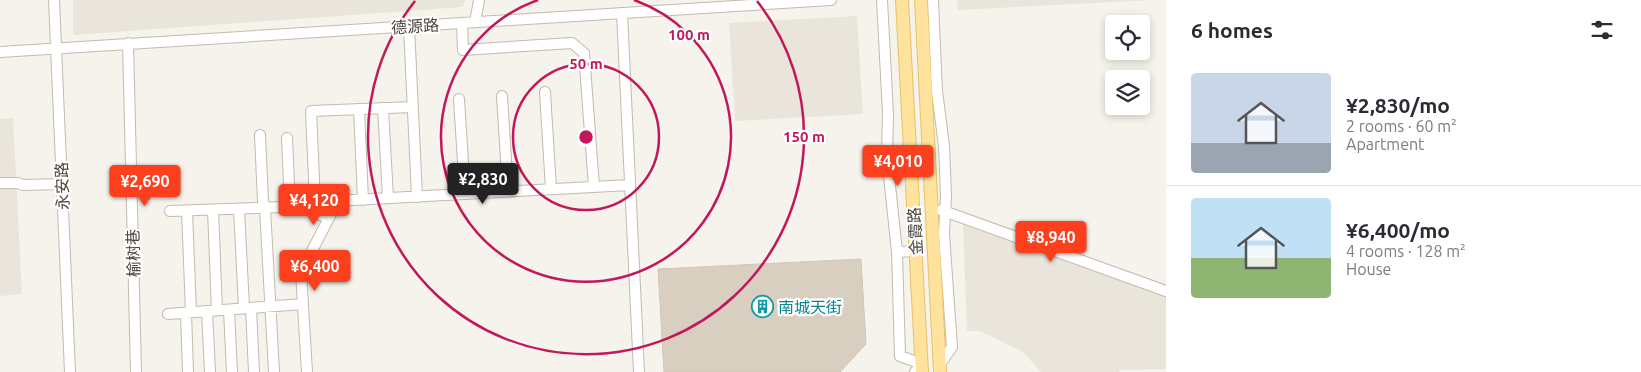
<!DOCTYPE html>
<html lang="en">
<head>
<meta charset="utf-8">
<style>
  body { margin:0; font-family:Ubuntu,"Noto Sans SC",sans-serif; background:#f2f2f3; color:#2b2b33; height:100vh; display:flex; flex-direction:column; font-size:19px; white-space:nowrap }
  * { box-sizing:border-box; margin:0 }
  p { font-size:16px; color:#7c7c81 }
  .icon { flex:none; width:28px; height:28px; fill:none; stroke:currentColor; stroke-width:2; stroke-linecap:round; stroke-linejoin:round }
  .map { position:relative; flex:1; overflow:hidden }
  .details { display:flex; flex-direction:column; background:#fff; width:475px }
  .details>* { flex:none }
  .tools { position:absolute; left:1105px; top:15px; display:grid; gap:10px }
  .tools a { display:grid; place-items:center; width:45px; height:45px; border-radius:5px; background:#fff; box-shadow:0 2px 8px #0003; font-size:25px }
  .price { position:absolute; translate:-50% -42px; padding:0 11px; border-radius:5px; background:#fc3f1d; color:#fff; font-size:16px; line-height:32px; filter:drop-shadow(0 1px 2px #0008) }
  .price::after { content:''; position:absolute; left:50%; top:30px; width:15px; height:11px; margin-left:-8px; background:inherit; clip-path:polygon(0 0,100% 0,50% 100%) }
  .price.selected { background:#222; color:#fff }
  ul { padding:0; list-style:none }
  li { display:flex; align-items:center; gap:15px; height:125px; padding:0 25px }
  li+li { border-top:1px solid #e1e1e2 }
  li span { display:grid; place-items:center; flex:none; width:140px; height:100px; border-radius:5px; color:#555 }
  li>.icon { margin-inline-start:auto }
  span .icon { width:60px; height:60px; fill:#fffc; stroke-width:1 }
  li b { font-size:21px }
  h2 { display:flex; justify-content:space-between; align-items:center; height:60px; padding:0 25px; font-size:21px }
  main { display:flex; flex:1; min-height:0 }
  .map>svg:first-child { display:block }
  .residential { fill:#eae5da }
  .building { fill:#d8cfc1; stroke:#d3c7b4 }
  .lines { fill:none; stroke-linecap:round; stroke-linejoin:round }
  .minor-casing { stroke:#c2bbae; stroke-width:12 }
  .major-casing { stroke:#e6c16a; stroke-width:14 }
  .minor { stroke:#fff; stroke-width:10 }
  .major { stroke:#ffe39c; stroke-width:12 }
  .ring { fill:none; stroke:#c2185b; stroke-width:2.5 }
  .labels { text-anchor:middle; stroke-width:4.5; stroke-linejoin:round; paint-order:stroke }
  .street-label { font-size:16px; fill:#4b4439; stroke:#fff }
  .culture-label { font-size:16px; fill:#0d838f; stroke:#fff; text-anchor:start }
  .centre { fill:#c2185b; stroke:#fff; stroke-width:2.5 }
  .ring-label { font-size:15px; text-anchor:middle; font-weight:bold; fill:#c2185b; stroke:#fff; stroke-width:4.5; stroke-linejoin:round; paint-order:stroke }
</style>
</head>
<body>
<main>
<div class="map">
<svg width="1166" height="372" viewBox="0 0 1166 372">
  <rect width="100%" height="100%" fill="#f6f3ec"/>
  <path class="residential" d="M73,0h392l-2,7 -390,28z
    M957,0h195l-194,10z
    M857,16l6,98 -128,7 -6,-98z
    M13,118l9,176 -22,2v-177z
    M963,224l203,72v73l-46,1 -1,2h-78l-18,-20 -43,-21h-13z"/>
  <path class="building" d="M861,259l5,85 -26,28h-176l-6,-103z"/>
  <g class="lines">
    <defs>
      <path id="minor" d="M54,0l16,372
        M882,0l6,114 -1,43 10,95 3,104 22,8 -7,8
        M933,0l4,91 7,55 2,49 -2,39 8,113 -12,17 1,3
        M622,13l17,359
        M475,22l4,-22
        M462,23l1,27 109,-7 12,10 10,134
        M409,26l8,171
        M128,43l8,329
        M0,52l831,-52
        M545,92l6,97
        M502,96l6,95
        M459,99l6,95
        M383,108l5,90
        M359,109l4,91
        M260,135l3,67 2,6 9,164
        M287,138l3,69
        M0,183h18l5,2 39,-1
        M314 206a10 10 0 1 1 20 0a10 10 0 1 1-20 0Z
        M334,201l296,-16
        M315,202l-4,-91 102,-4
        M239,209l5,99
        M213,210l4,100
        M941,210l225,81
        M170,211l144,-5
        M187,211l4,101
        M897,252l19,-1
        M251,308l3,64
        M229,310l3,62
        M207,311l3,61
        M186,313l2,59
        M168,314l135,-10
        M307,372l-6,-100 30,-58"/>
      <path id="major" d="M902,0l20,372
        M921,0l19,372"/>
    </defs>
    <use href="#minor" class="minor-casing"/>
    <use href="#major" class="major-casing"/>
    <use href="#minor" class="minor"/>
    <use href="#major" class="major"/>
  </g>
  <g class="ring">
    <circle cx="586" cy="137" r="73"/>
    <path d="M634 0A145 145 0 1 1 538 0"/>
    <path d="M757 1A218 218 0 1 1 415 1"/>
  </g>
  <defs>
    <symbol id="building-ring" viewBox="-11 -11 22 22"><circle r="9.5" fill="#fff" stroke="#0f9aa8" stroke-width="1.5"/><path d="M-4-6H4V6H1V3H-1V6H-4ZM-2.5-4.3h1.7v1.8h-1.7ZM.8-4.3h1.7v1.8H.8ZM-2.5-1h1.7V.8h-1.7ZM.8-1h1.7V.8H.8Z" fill="#0f9aa8"/></symbol>
  </defs>
  <g fill-rule="evenodd">
    <use href="#building-ring" x="750" y="294" width="25" height="25"/>
  </g>
  <g class="labels">
    <g class="street-label">
      <text transform="translate(415 26) rotate(-4)" y="6">德源路</text>
      <text transform="translate(62 186) rotate(-92)" y="6">永安路</text>
      <text transform="translate(915 231) rotate(-93)" y="6">金霞路</text>
      <text transform="translate(133 253) rotate(-91)" y="6">榆树巷</text>
    </g>
    <g class="culture-label">
      <text x="778" y="313">南城天街</text>
    </g>
  </g>
  <circle cx="586" cy="137" r="8" class="centre"/>
  <g class="ring-label">
    <text x="689" y="40">100 m</text>
    <text x="586" y="69">50 m</text>
    <text x="804" y="142">150 m</text>
  </g>
</svg>
<div class="tools">
<a><svg class="icon" aria-label="locate" viewBox="0 0 24 24"><circle cx="12" cy="12" r="6"/><path d="M12 2v4M12 18v4M2 12h4M18 12h4"/></svg></a>
<a><svg class="icon" aria-label="layers" viewBox="0 0 24 24"><path d="M12 4l9 5-9 5-9-5zM3 14l9 5 9-5"/></svg></a>
</div>
<b class="price" style="left:898px;top:187px">¥4,010</b>
<b class="price selected" style="left:483px;top:205px">¥2,830</b>
<b class="price" style="left:145px;top:207px">¥2,690</b>
<b class="price" style="left:314px;top:226px">¥4,120</b>
<b class="price" style="left:1051px;top:263px">¥8,940</b>
<b class="price" style="left:315px;top:292px">¥6,400</b>
</div>
<section class="details">
<h2>6 homes<svg class="icon" aria-label="filters" viewBox="0 0 24 24"><path d="M4 7h16M4 17h16"/><circle cx="9" cy="7" r="2"/><circle cx="15" cy="17" r="2"/></svg></h2>
<ul>
<li><span style="background:linear-gradient(#c9d6e8 70%,#9aa5b1 0)"><svg class="icon" aria-label="home" viewBox="0 0 24 24"><path d="M3 11l9-7 9 7M6 9v11h12V9"/></svg></span><div><b>¥2,830/mo</b><p>2 rooms · 60 m²</p><p>Apartment</p></div></li>
<li><span style="background:linear-gradient(#bfe0f5 60%,#8fb573 0)"><svg class="icon" aria-label="home" viewBox="0 0 24 24"><path d="M3 11l9-7 9 7M6 9v11h12V9"/></svg></span><div><b>¥6,400/mo</b><p>4 rooms · 128 m²</p><p>House</p></div></li>
</ul>
</section>
</main>
</body>
</html>
